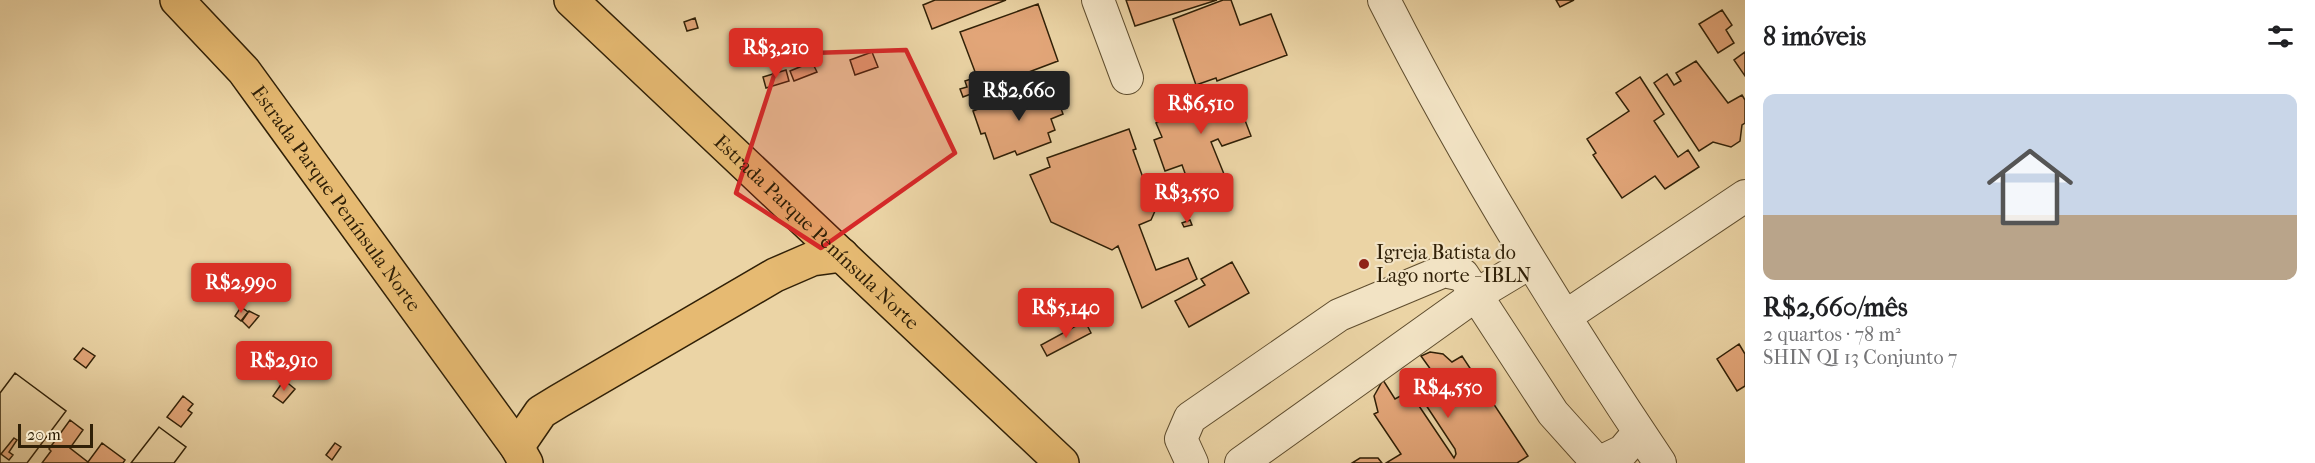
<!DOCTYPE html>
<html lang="pt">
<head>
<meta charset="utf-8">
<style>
  body { margin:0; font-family:"IM FELL French Canon",serif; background:#f2f2f2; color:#202124; height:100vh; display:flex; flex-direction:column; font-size:22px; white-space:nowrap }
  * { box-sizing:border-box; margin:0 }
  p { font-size:20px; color:#757577 }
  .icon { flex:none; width:33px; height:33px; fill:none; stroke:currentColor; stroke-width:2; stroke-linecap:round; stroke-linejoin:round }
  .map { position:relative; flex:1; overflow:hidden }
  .panel { display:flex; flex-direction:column; background:#fff; width:570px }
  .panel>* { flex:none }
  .scale { position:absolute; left:18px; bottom:15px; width:75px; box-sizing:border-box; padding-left:6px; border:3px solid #302007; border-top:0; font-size:16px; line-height:21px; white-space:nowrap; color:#302007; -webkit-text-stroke:4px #f2e3c4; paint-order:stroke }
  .price { position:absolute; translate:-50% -51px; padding:0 14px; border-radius:6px; background:#d93025; color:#fff; font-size:20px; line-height:39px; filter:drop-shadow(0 2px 3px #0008) }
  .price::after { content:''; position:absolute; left:50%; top:36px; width:18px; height:14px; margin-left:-9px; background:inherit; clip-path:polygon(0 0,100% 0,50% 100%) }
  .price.active { background:#222; color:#fff }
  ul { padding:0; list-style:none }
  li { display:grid; align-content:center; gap:12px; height:318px; padding:0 18px }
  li+li { border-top:2px solid #e0e0e0 }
  li span { display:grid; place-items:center; height:186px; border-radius:12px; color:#555 }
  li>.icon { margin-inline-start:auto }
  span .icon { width:108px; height:108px; fill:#fffc; stroke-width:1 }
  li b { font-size:26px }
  h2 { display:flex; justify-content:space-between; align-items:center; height:72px; padding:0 18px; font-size:26px }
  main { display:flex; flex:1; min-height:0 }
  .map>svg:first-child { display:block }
  .building { fill:#e3a679; stroke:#302007; stroke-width:1.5; fill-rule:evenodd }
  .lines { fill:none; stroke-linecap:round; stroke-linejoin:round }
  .minor-casing { stroke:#5f4d2e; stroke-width:34 }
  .major-casing { stroke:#302007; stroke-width:36 }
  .minor { stroke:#f2e3c4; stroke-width:32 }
  .major { stroke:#e6ba72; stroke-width:33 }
  .marked { fill:#d62828; fill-opacity:0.2; stroke:#d62828; stroke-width:4.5; stroke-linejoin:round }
  .poi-dot { fill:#8f2418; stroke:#f2e3c4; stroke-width:2 }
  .labels { text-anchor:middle; stroke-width:4.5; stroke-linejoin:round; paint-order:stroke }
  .street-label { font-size:20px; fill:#302007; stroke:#f2e3c4 }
  .poi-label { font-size:20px; fill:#302007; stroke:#f2e3c4; text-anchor:start }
</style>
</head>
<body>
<main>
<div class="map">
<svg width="1745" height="463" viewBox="0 0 1745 463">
  <rect width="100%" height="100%" fill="#ebd4a5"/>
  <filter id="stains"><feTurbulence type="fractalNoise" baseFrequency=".00333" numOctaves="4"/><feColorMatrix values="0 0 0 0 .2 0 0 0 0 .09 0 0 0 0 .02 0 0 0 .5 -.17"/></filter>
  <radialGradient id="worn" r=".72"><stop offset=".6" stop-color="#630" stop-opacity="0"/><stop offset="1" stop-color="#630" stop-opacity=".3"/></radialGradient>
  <path class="building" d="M935,0h71l-74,29 -9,-24z
    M1126,0h91l-82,26z
    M1231,0l9,25 31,-11 16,41 -70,26 -1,-3 -20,7 -23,-66 50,-19z
    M1556,0h18l-14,7z
    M1038,4l20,57 -95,36 -3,-8 7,-2 -2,-6 12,-4 -17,-45z
    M1722,10l10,15 -6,5 8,13 -16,10 -19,-29z
    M695,18l3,10 -11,3 -3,-9z
    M872,52l6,15 -23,8 -5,-15z
    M1745,52v24l-11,-16z
    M1696,61l32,42 14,-8 3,5v23l-3,2 -2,16 -9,6 -18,-5 -14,9 -45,-68 13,-9 7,11 7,-4 -5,-8z
    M812,62l5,10 -23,9 -4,-10z
    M786,70l3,11 -23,7 -3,-11z
    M1640,77l24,37 -10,7 24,36 10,-7 11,17 -34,22 -10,-13 -33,22 -29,-43 3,-2 -9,-14 42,-28 -13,-18z
    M1045,84l4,14 7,-3 7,19 -12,5 4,11 -7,3 3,9 -34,13 -2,-4 -21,8 -9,-26 -4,1 -8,-23z
    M1232,86l19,50 -29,10 -4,-7 -7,3 13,32 -34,13 -8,-22 -17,6 -11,-31 8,-3 -6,-14 11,-4 -1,-5 30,-11 2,5 9,-3 -3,-9z
    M1129,129l7,20 -3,1 22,61 -4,9 -12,5 17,45 32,-12 9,21 -55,29 -24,-62 -6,4 -61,-28 -21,-47 20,-8 -3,-9z
    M1190,220l2,5 -8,2 -2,-4z
    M1232,262l17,31 -60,34 -14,-26 30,-16 -4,-6z
    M241,307l7,5 -7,9 -6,-5z
    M249,311l10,5 -10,12 -7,-7z
    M1085,321l6,12 -44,23 -6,-11z
    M1739,344l6,10v32l-8,5 -20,-32z
    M83,348l12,8 -9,12 -12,-9z
    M1430,352l13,2 9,8 10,-6 66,100 -11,7h-131l15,-9 -27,-40 4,-2 -4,-16 9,-16 12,19 9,-5 9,3 41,61 2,-4 -1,-5 -37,-56 3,-11 13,-8 -13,-18z
    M15,373l51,38 -39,52h-27v-70zM14,438l3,2 -8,12 4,3 -4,5 -8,-6z
    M15,373l51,38 -39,52h-27v-70z
    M284,380l11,9 -12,14 -10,-7z
    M183,396l10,8 -5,6 4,3 -11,14 -14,-10z
    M70,420l13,10 -13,18 18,14 14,-19 23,17 -2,3h-81l9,-12 -2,-2z
    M159,427l27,20 -12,16h-43z
    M159,427l27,20 -12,16h-43z
    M335,443l6,4 -9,13 -6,-5z
    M1360,458h18l4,5h-30z"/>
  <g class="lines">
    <defs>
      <path id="minor" d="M1098,0l29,78
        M1384,0c81,160 176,314 276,463
        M1566,316l179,-120
        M1192,463l-11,-24 9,-21 149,-103 105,-44 19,4 90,138 44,49
        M1241,463l235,-168 55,-33
        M1598,463l25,-12 16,-19"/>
      <g id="major">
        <path id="s1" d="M177,0l67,71 273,376 9,16"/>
        <path id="s2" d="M571,0l491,463"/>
        <path d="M517,447l24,-35 18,-11 216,-126 37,-16 30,-4"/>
      </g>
    </defs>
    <use href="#minor" class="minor-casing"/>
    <use href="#major" class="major-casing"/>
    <use href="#minor" class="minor"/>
    <use href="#major" class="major"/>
  </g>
  <path class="marked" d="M906,50l49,103 -134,95 -85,-55 45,-139z"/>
  <circle class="poi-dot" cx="1364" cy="264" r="6"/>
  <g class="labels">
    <g class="street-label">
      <text dy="7" stroke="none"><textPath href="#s1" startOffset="255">Estrada Parque Península Norte</textPath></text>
      <text dy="7" stroke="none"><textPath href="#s2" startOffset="338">Estrada Parque Península Norte</textPath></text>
    </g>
    <g class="poi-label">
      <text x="1376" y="259">Igreja Batista do<tspan x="1376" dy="23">Lago norte - IBLN</tspan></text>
    </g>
  </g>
  <rect width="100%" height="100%" filter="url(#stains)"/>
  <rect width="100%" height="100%" fill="url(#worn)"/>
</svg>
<div class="scale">20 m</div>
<b class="price" style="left:776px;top:79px">R$3,210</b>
<b class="price active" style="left:1019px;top:122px">R$2,660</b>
<b class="price" style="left:1201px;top:135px">R$6,510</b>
<b class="price" style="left:1187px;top:224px">R$3,550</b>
<b class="price" style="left:241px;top:314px">R$2,990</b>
<b class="price" style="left:1066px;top:339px">R$5,140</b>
<b class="price" style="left:284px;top:392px">R$2,910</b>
<b class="price" style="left:1448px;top:419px">R$4,550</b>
</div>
<section class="panel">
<h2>8 imóveis<svg class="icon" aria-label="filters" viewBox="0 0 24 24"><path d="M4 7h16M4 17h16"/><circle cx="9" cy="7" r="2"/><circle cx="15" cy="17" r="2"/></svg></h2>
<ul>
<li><span style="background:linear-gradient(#c9d6e8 65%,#b9a48a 0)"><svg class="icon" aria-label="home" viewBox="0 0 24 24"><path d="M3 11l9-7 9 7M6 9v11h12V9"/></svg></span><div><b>R$2,660/mês</b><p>2 quartos · 78 m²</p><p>SHIN QI 13 Conjunto 7</p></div></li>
</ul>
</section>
</main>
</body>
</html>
